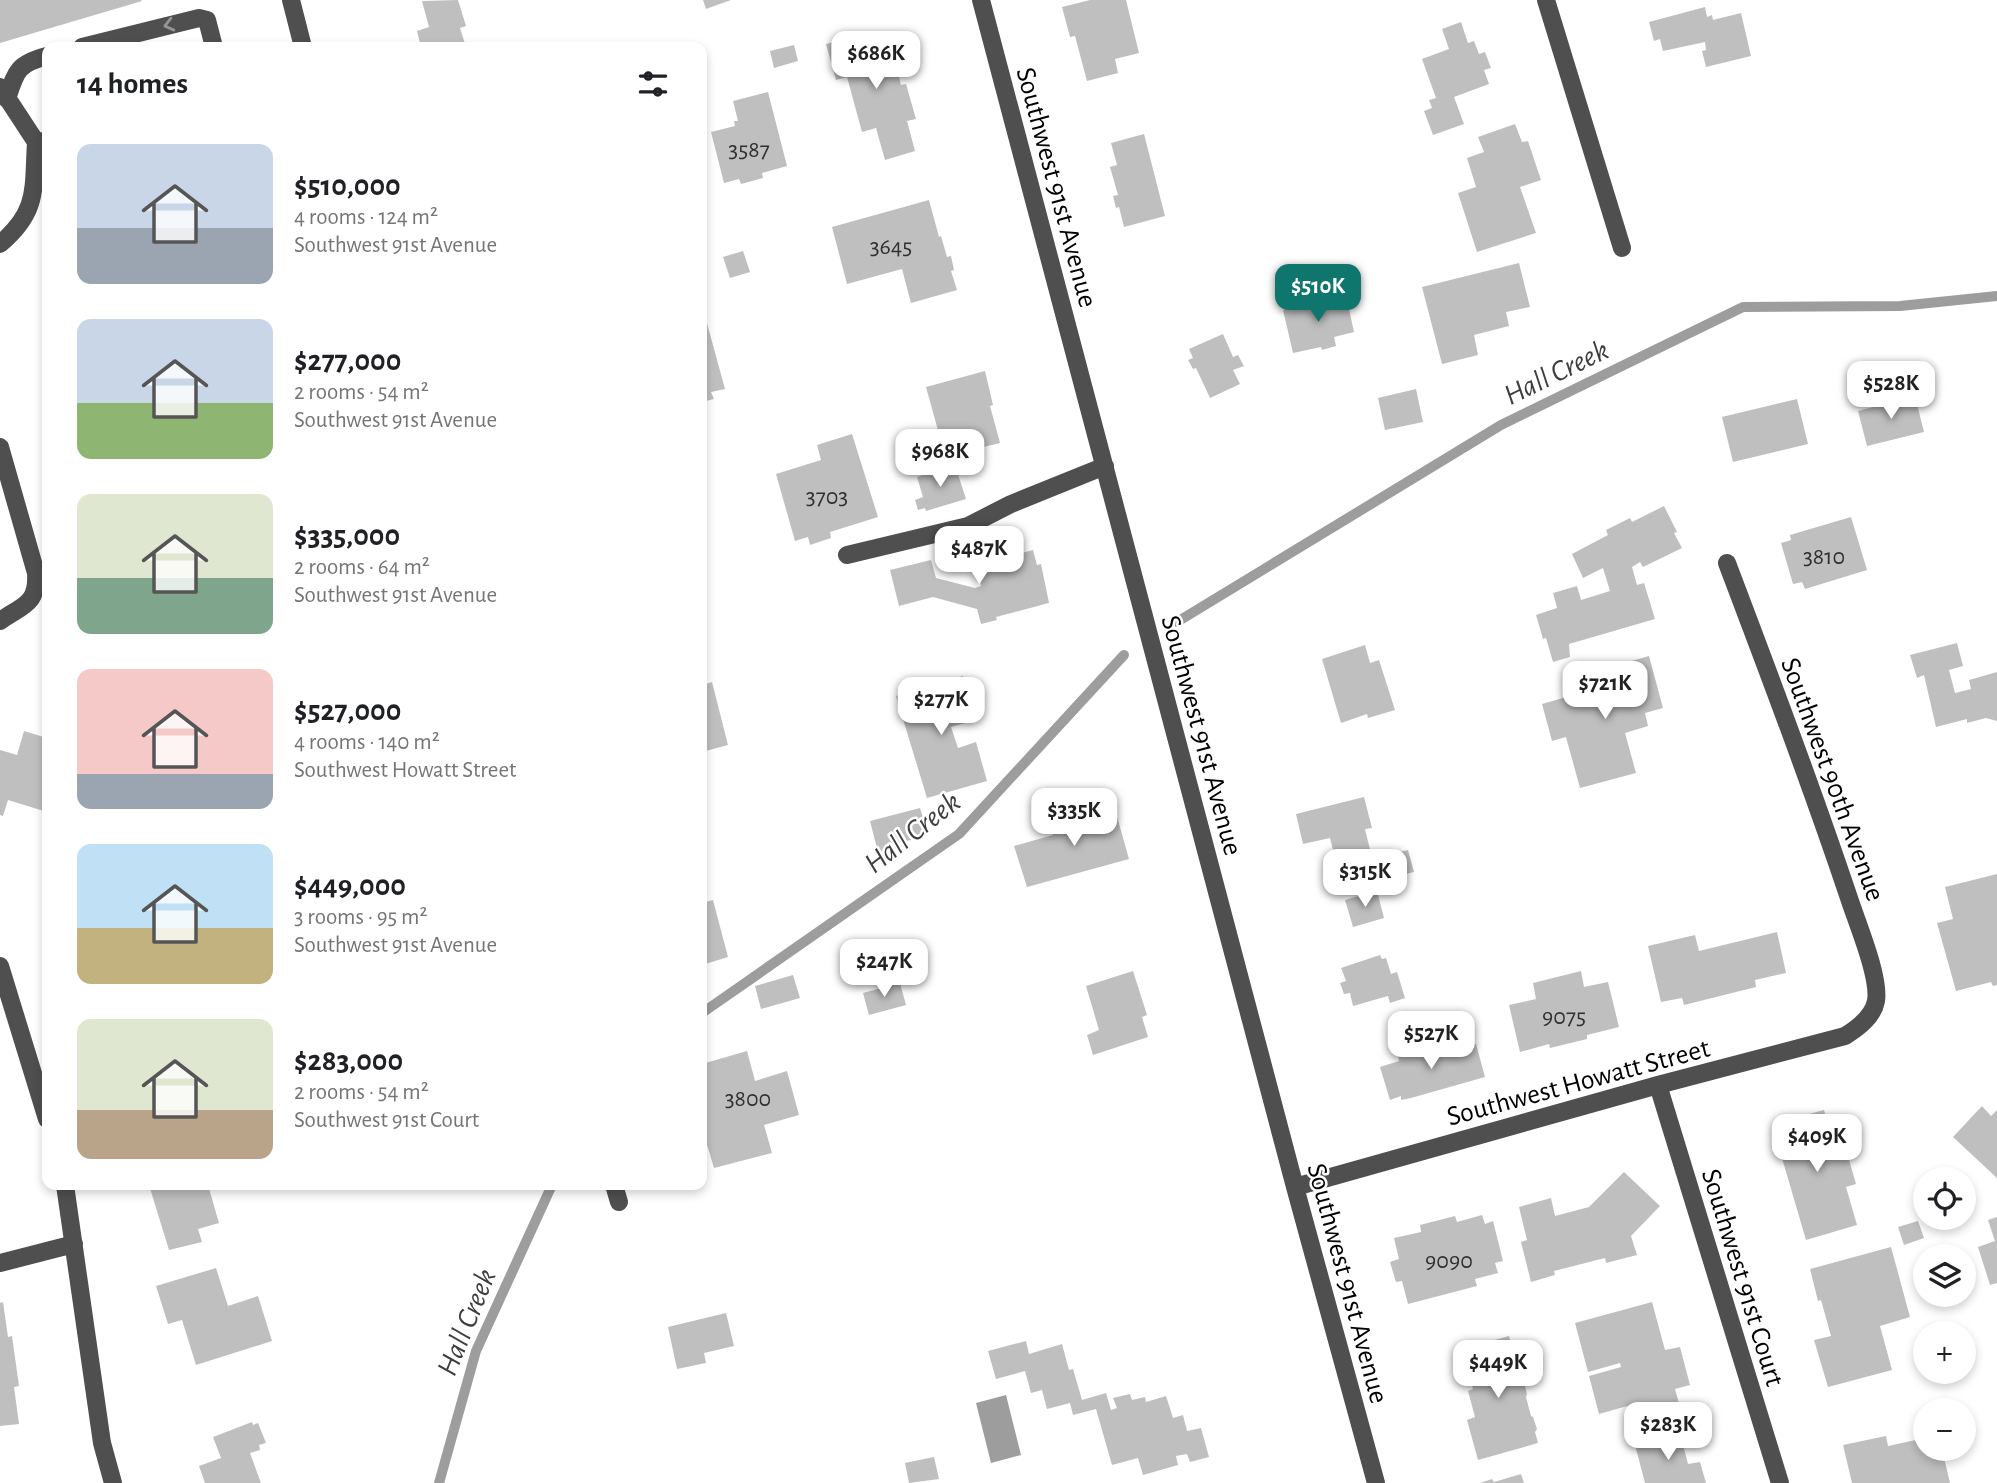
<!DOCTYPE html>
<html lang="en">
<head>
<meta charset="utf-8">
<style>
  body { margin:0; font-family:"Alegreya Sans",sans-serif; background:#f2f2f2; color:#202124; height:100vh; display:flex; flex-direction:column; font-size:26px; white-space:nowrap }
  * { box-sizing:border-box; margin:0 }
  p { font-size:23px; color:#757577 }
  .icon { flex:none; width:38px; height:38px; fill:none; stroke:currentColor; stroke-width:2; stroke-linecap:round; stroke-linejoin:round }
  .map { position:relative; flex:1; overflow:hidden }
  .drawer { position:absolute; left:42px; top:42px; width:665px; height:1148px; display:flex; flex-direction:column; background:#fff; border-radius:14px; box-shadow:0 4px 10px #0003 }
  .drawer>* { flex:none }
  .buttons { position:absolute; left:1913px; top:1167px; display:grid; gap:14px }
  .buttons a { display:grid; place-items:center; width:63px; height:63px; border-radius:50%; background:#fff; box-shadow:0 4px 10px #0003; font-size:35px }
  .price { position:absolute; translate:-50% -60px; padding:0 16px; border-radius:14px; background:#fff; color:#222; font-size:23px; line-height:46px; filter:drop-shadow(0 2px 4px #0008) }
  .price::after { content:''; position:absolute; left:50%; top:42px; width:21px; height:16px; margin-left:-10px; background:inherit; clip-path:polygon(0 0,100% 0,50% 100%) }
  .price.active { background:#0f766e; color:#fff }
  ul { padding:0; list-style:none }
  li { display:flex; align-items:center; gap:21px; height:175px; padding:0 35px }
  li span { display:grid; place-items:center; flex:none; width:196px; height:140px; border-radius:14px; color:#555 }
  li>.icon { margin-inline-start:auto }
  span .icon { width:84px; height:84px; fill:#fffc; stroke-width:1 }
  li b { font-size:30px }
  h2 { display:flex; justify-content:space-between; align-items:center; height:84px; padding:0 35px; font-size:30px }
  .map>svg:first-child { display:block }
  .water { fill:#9d9d9d }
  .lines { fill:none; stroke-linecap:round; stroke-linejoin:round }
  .stream { stroke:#9d9d9d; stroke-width:10 }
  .building { fill:#bfbfbf }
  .minor { stroke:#4f4f4f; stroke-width:18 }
  .oneway { stroke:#959595 }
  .labels { text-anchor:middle; stroke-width:5; stroke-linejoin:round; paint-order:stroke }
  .number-label { font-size:24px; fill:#303030 }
  .street-label { font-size:28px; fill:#000; stroke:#fff }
  .water-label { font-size:30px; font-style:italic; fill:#3e3e3e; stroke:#fff }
</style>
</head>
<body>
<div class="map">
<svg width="1997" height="1483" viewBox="0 0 1997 1483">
  <rect width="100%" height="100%" fill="#fff"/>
  <path class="water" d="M1006,1395l15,60 -30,8 -15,-60z"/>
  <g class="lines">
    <path class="stream" d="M1177,622l324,-197 242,-118 157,-1 97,-10
      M702,1013l257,-179 165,-179
      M439,1483l37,-132 76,-166"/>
  </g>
  <path class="building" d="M0,0h141l1,1 -142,42z
    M458,0l8,26 -6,2 6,19h-45l-4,-16 12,-4 -7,-26z
    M703,0h28l-25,9z
    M1090,0h36l13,53 -24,6 3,14 -31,8 -12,-45 -5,1 -8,-30z
    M1705,7l2,10 5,-2 1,5 28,-7 10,43 -45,11 -4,-16 4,-1 -1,-8 -42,9 -3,-12 -6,2 -5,-19z
    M1461,22l7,21 6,-2 5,13 6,-2 6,16 -7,2 5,14 -35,13 10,27 -31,11 -9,-24 8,-3 -3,-8 7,-2 -14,-39 27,-10 -7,-20z
    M878,32l9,31 8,-2 6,24 5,-1 10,35 -9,2 8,30 -30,9 -9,-32 -14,4 -15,-55 -11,3 -10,-36z
    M794,45l4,16 -24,7 -4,-17z
    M768,92l19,74 -25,7 1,5 -22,6 -2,-5 -15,4 -13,-51 24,-6 -1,-5h4l-5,-20z
    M1515,124l7,18 6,-1 13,39 -21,7 16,46 -59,19 -19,-59 18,-6 -9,-29 17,-6 -6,-15z
    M1144,134l21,82 -41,11 -5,-20 -3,1 -3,-12 5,-1 -8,-28 7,-2 -6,-22z
    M929,200l10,37 2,-1 6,21 4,-1 3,14 -3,1 6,19 -46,13 -9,-34 -55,15 -15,-57z
    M743,251l7,21 -20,6 -7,-21z
    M1519,263l11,44 -24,5 3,14 -35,9 4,20 -36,9 -20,-77z
    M1346,295l8,37 -20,5 2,9 -14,4 -1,-3 -28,6 -10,-43z
    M702,305l23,84 -14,3 3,7 -12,3z
    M1223,334l10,23 5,-2 6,11 -11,4 7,14 -30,14 -14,-30 -3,1 -5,-9 5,-2 -4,-9z
    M985,371l8,34 -3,1 10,37 -25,6 -4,-12 -29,8 -16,-58z
    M1416,389l7,33 -38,8 -7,-32z
    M1915,396l9,36 -57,14 -9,-35z
    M1797,399l11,45 -75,18 -11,-45z
    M852,434l26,83 -48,15 1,6 -21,7 -2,-8 -13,4 -19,-67 45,-14 -4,-15z
    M955,465l11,34 -40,12 -1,-3 -7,2 -3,-10 8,-3 -6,-20z
    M1664,506l13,26 -3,1 8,15 -39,19 -3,-5 -8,5 5,18 7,-2 11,36 -86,25 1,13 -17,5 -7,-24 -3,1 -7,-24 21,-7 -4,-15 24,-7 4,14 29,-9 -7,-23 -20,10 -11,-24 36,-19 -2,-5 24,-12 2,4z
    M1851,517l16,53 -62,19 -3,-7 -9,2 -12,-41 10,-3 -1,-5z
    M1033,550l4,15 4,-1 8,39 -53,14 1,3 -16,4 -4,-15 -44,-12 -34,9 -9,-36 41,-10 5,18 39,10 6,-2 -5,-21z
    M1957,643l6,23 -14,4 6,23 16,-4 -2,-9 28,-8v49l-11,-3 -19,5v-4l-31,8 -12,-52 -7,3 -7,-23z
    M1365,645l5,18 9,-3 16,50 -27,8 -1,-4 -26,9 -19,-64z
    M1649,656l14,52 -18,5 3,13 -23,7 11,40 -56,15 -14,-51 -14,4 -10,-37 66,-19 -4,-16z
    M963,676l12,44 -24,7 7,21 18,-6 11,39 -60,17 -31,-102z
    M712,682l16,63 -26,7v-67z
    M24,731l23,7v74l-39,-12 -5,16 -3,-1v-65l17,5z
    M1364,797l8,31 -7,1 7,29 36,-8 6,22 -71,18 -13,-52 -27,6 -7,-30z
    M1114,806l15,53 -102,28 -13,-41 39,-11 -3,-10z
    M920,808l8,27 -35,10 3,15 -15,4 -11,-43z
    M1997,874v111l-4,1 -2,-4 -35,9 -19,-68 16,-4 -8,-32z
    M1377,891l7,27 -31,9 -8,-27z
    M713,900l15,57 -26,8v-62z
    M1777,932l9,41 -31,7 1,7 -72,18 -2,-7 -21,4 -13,-56 47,-11 4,16z
    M1380,955l2,4 4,-1 5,16 6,-2 8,26 -15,5 -2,-7 -35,10 -3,-13 -6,1 -4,-11 6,-2 -5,-13z
    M1133,971l14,44 -5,2 6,20 -55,18 -6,-20 12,-5 -13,-44z
    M1581,971l3,16 24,-5 11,45 -32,8v4l-37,9 -1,-4 -29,8 -11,-47 27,-6 -3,-16z
    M793,975l7,23 -39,11 -6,-23z
    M900,983l6,22 -37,10 -6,-22z
    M1442,1043l2,10 32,-9 9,33 -74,21 -10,2v-4l-11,4 -10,-33 19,-6 -1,-5z
    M747,1051l8,30 32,-10 12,44 -35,10 8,28 -58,15 -12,-40v-64z
    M1982,1106l9,10 6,-6v68l-44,-41z
    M1824,1110l10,35 10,-3 12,42 -10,3 11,38 -51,15 -34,-116z
    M1624,1172l36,34 -29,30 6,19 -31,8 -1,-5 -51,13 1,4 -24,7 -10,-40 6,-2 -8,-33 32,-9 4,18 34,-9z
    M149,1185h59l11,38 -21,6 4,13 -33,8z
    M1482,1215l3,9 8,-3 10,40 -8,2 3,10 -23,6 2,7 -69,18 -6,-23 -6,1 -6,-20 9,-3 -5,-21 27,-6 -1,-7 35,-9 2,6z
    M1997,1217v66l-7,2 -12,-38 17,-6 -7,-21z
    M1918,1221l6,17 -20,7 -6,-18z
    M1891,1247l19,70 -30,9 12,44 -64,17 -14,-47 17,-4 -10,-36 -3,1 -8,-32z
    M216,1268l12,38 30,-10 14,45 -76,24 -14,-45 -14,4 -12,-38z
    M3,1302l5,35 4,-1 7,50 -5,1 5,37 -19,2v-123z
    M1652,1302l13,48 15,-3 10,38 -15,4 5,18 -45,12 -4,-14 -32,9 -10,-38 32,-9 -1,-4 -32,9 -13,-49z
    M726,1313l8,33 -30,7 2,10 -29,6 -9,-42z
    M1509,1336l12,45 3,1 3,12 -1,3 5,19 2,1 4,12 -2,3 3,11 -60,17 -11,-40 8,-3 -7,-26 5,-2 -11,-40z
    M1026,1341l3,13 33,-10 7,26 4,-1 9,31 24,-7 5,17 6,-2 -4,-10 17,-4 2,6 13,-3 1,5 20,-6 7,22 10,-3 4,16 14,-3 8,29 -19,5 -3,-8 -11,2 2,9 -35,10 -5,-17 -26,7 -16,-56 -23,6 -3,-12 -23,6 -5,-19 -11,3 -6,-22 -29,8 -8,-28z
    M252,1422l1,3 5,-2 8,20 -7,2 1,5 -10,3 11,30h-56l-6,-17 22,-8 -8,-21z
    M1680,1433l8,31 12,-2 6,21h-61l-10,-38z
    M1886,1436l2,10 37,-8v11h17l8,34h-98l-9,-38z
    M934,1457l5,22 -30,4 -4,-20z
    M1521,1474l3,9h-44l12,-4 2,3z"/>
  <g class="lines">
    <path class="minor" d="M291,0l12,47
      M981,0l314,1187 81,296
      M1546,0l76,248
      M82,47l117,-29 8,2 7,27
      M0,87l36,55 11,-1
      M7,99c9,-28 10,-35 40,-43
      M0,244c39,-33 33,-55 36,-102
      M0,447l36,126c2,31 -13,32 -36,48
      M847,555l121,-29 43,-22 94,-38
      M0,966l47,153
      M1658,1085l122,398
      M65,1185l37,258 11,40
      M614,1185l5,17
      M1295,1187l363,-102 187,-49c13,-8 28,-19 31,-35 4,-24 -19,-78 -27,-103 -38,-113 -80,-224 -122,-335
      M0,1263l74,-19"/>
  </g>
  <defs><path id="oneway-chevron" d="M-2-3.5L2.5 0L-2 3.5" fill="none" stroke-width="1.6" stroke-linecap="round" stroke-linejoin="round" transform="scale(1.75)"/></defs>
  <use class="oneway" href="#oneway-chevron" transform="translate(169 25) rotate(166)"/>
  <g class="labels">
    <g class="number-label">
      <text x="749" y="157">3587</text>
      <text x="891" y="254">3645</text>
      <text x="827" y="504">3703</text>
      <text x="1824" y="564">3810</text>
      <text x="1564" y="1024">9075</text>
      <text x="748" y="1106">3800</text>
      <text x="1449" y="1268">9090</text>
    </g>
    <g class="street-label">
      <text transform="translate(1058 187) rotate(75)" y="10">Southwest 91st Avenue</text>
      <text transform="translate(1203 735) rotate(75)" y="10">Southwest 91st Avenue</text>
      <text transform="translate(1834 779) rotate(70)" y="10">Southwest 90th Avenue</text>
      <text transform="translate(1578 1081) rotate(-15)" y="10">Southwest Howatt Street</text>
      <text transform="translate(1744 1277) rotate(73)" y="10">Southwest 91st Court</text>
      <text transform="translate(1349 1283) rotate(75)" y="10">Southwest 91st Avenue</text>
    </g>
    <g class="water-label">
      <text transform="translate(1556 372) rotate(-26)" y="10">Hall Creek</text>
      <text transform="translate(912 832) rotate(-38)" y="10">Hall Creek</text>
      <text transform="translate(466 1322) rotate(-68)" y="10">Hall Creek</text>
    </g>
  </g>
</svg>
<div class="buttons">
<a><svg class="icon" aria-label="locate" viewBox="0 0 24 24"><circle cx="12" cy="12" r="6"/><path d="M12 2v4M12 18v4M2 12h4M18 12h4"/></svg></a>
<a><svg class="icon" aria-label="layers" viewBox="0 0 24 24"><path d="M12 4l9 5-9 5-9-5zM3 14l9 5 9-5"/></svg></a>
<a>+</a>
<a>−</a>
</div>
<b class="price" style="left:876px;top:91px">$686K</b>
<b class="price active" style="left:1318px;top:324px">$510K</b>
<b class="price" style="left:1891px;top:421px">$528K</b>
<b class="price" style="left:940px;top:489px">$968K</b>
<b class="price" style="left:979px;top:586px">$487K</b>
<b class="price" style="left:1605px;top:721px">$721K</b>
<b class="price" style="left:941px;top:737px">$277K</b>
<b class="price" style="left:1074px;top:848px">$335K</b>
<b class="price" style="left:1365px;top:909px">$315K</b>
<b class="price" style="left:884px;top:999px">$247K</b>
<b class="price" style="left:1431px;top:1071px">$527K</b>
<b class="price" style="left:1817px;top:1174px">$409K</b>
<b class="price" style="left:1498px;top:1400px">$449K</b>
<b class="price" style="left:1668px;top:1462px">$283K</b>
<section class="drawer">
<h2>14 homes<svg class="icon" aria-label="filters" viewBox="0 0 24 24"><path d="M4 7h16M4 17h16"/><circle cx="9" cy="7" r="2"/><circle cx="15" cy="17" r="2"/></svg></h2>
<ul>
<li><span style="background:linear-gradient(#c9d6e8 60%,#9aa5b1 0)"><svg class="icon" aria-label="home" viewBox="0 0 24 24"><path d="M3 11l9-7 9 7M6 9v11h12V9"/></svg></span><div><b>$510,000</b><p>4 rooms · 124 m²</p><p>Southwest 91st Avenue</p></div></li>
<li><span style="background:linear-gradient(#c9d6e8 60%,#8fb573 0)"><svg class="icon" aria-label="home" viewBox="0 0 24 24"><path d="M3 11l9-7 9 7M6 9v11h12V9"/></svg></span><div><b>$277,000</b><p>2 rooms · 54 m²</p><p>Southwest 91st Avenue</p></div></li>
<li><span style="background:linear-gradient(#dfe7d0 60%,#7fa58c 0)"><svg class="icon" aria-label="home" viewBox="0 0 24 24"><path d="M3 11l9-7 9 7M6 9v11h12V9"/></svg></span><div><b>$335,000</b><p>2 rooms · 64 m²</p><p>Southwest 91st Avenue</p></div></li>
<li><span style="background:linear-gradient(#f6c9c9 75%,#9aa5b1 0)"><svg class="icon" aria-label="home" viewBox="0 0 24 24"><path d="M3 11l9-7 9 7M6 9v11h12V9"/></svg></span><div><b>$527,000</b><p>4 rooms · 140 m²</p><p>Southwest Howatt Street</p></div></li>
<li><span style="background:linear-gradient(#bfe0f5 60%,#c2b280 0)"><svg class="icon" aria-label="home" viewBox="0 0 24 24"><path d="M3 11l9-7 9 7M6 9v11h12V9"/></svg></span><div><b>$449,000</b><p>3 rooms · 95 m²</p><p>Southwest 91st Avenue</p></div></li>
<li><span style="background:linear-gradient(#dfe7d0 65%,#b9a48a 0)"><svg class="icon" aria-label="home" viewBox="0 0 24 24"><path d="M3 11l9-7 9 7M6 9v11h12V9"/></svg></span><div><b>$283,000</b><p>2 rooms · 54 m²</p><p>Southwest 91st Court</p></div></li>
</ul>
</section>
</div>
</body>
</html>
